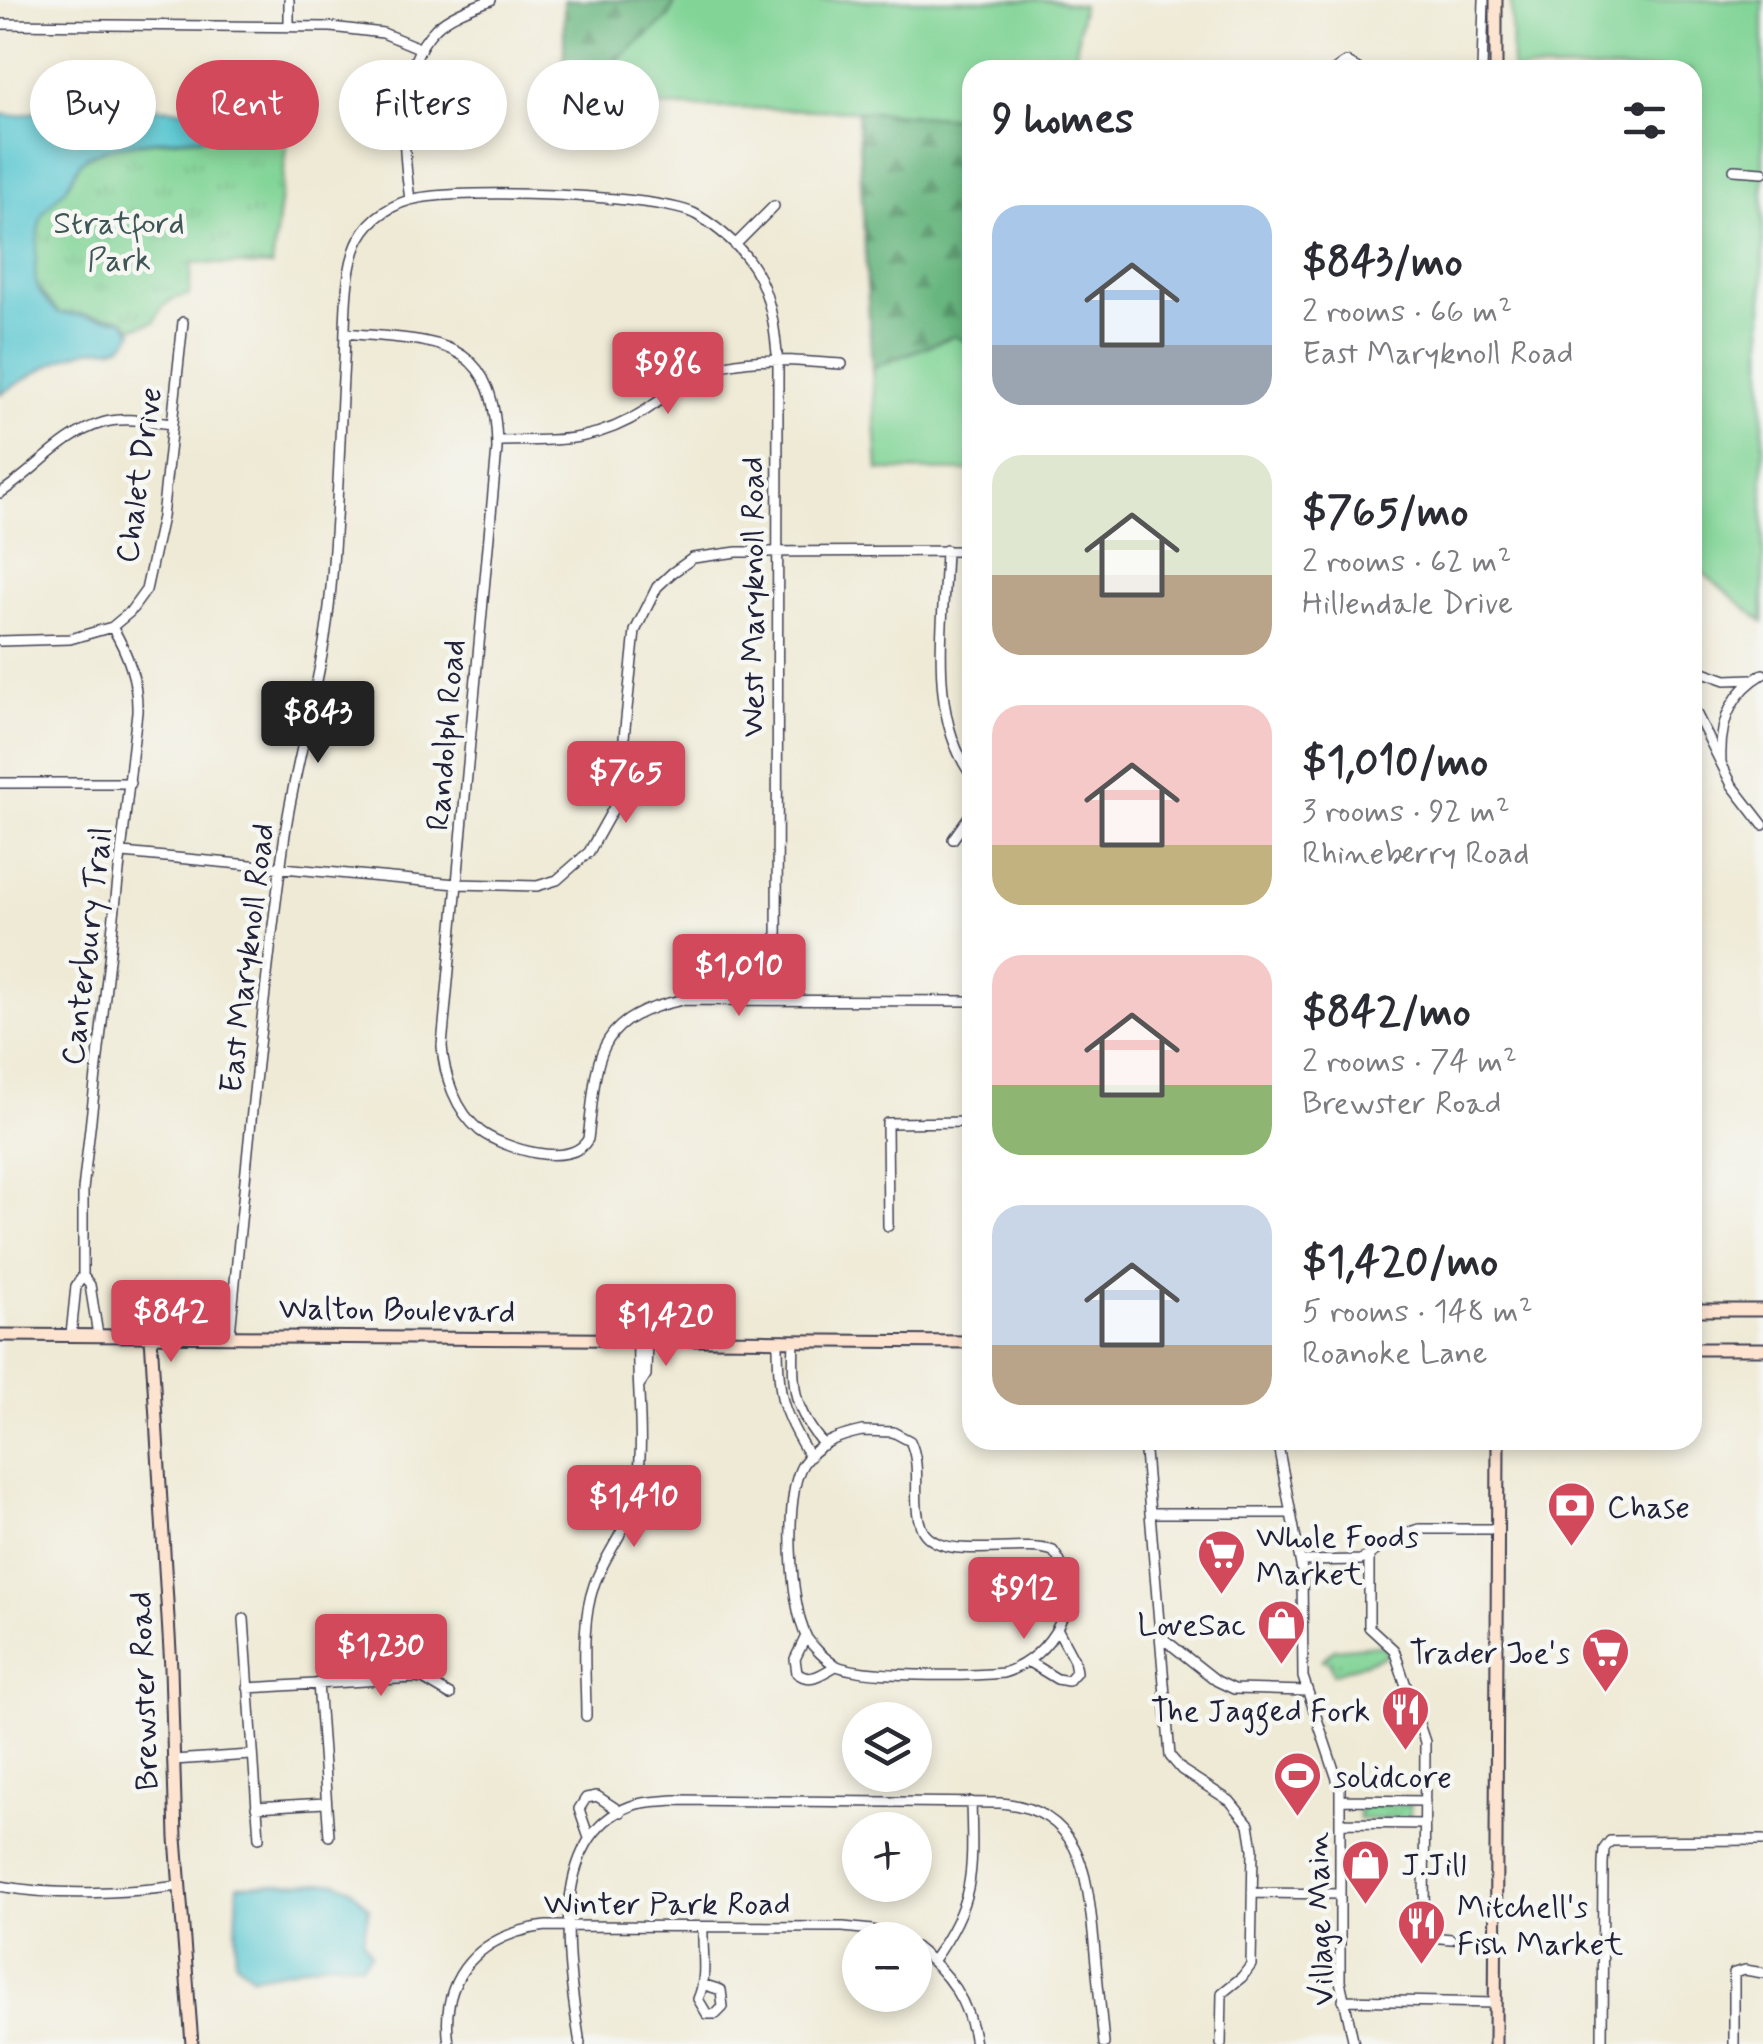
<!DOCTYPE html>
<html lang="en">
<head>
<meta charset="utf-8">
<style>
  body { margin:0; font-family:Mynerve,sans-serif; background:#f2f2f3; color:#2b2b33; height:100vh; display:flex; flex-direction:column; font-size:38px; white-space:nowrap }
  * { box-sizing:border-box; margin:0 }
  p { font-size:32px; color:#7c7c81 }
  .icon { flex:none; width:55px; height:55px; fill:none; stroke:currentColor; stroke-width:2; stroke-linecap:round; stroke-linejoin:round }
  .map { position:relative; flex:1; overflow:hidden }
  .details { position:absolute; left:962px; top:60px; width:740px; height:1390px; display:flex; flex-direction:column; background:#fff; border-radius:30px; box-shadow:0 5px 15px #0003 }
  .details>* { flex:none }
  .hud { position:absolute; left:30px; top:60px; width:782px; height:90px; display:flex; gap:20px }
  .controls { position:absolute; left:842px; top:1702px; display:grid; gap:20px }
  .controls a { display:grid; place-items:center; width:90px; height:90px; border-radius:50%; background:#fff; box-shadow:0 5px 15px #0003; font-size:50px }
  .price { position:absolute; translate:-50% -85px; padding:0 22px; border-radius:10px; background:#d1495b; color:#fff; font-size:32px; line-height:65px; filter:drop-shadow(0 2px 5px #0008) }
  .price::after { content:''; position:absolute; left:50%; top:60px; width:30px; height:22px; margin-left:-15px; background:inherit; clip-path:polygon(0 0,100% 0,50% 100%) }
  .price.selected { background:#222; color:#fff }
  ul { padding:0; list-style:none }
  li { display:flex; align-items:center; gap:30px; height:250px; padding:0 30px }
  li span { display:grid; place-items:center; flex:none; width:280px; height:200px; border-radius:30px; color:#555 }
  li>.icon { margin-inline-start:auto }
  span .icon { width:120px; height:120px; fill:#fffc; stroke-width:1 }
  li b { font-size:42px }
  h2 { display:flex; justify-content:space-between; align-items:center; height:120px; padding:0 30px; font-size:42px }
  .pill { padding:0 35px; border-radius:45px; background:#fff; box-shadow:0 5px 15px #0003; font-size:35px; line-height:90px }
  .pill.selected { background:#d1495b; color:#fff }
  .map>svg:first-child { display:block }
  .green { fill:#81d496; stroke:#527b68; stroke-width:2.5 }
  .forest { fill:url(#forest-firs); stroke:#456c5d; stroke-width:2.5 }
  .park { fill:url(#park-tufts); stroke:#527b68; stroke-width:2.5 }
  .water { fill:#5bc8d1; stroke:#3e7586; stroke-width:2.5 }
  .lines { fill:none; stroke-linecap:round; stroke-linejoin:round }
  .street-casing { stroke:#414052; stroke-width:12 }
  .secondary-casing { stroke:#414052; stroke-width:15 }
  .street { stroke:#fff; stroke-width:9 }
  .secondary { stroke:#fde4d1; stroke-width:11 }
  .labels { text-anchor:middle; stroke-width:9; stroke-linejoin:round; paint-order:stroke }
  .park-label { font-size:32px; fill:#3e5756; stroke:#f6f6f2 }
  .street-label { font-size:32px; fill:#22223b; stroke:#f6f6f2 }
  .poi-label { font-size:32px; fill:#22223b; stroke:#f6f6f2; text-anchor:start }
</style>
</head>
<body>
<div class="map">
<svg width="1763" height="2044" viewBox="0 0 1763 2044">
  <defs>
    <pattern id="forest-firs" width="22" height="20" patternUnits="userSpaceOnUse" patternTransform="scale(2.5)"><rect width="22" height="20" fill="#68b67f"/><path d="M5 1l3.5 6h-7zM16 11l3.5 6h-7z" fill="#559469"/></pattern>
    <pattern id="park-tufts" width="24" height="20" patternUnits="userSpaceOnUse" patternTransform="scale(2.5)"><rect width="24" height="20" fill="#81d496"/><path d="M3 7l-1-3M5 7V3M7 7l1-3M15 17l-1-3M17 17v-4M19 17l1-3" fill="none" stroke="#6fb682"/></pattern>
  </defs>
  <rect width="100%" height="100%" fill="#f6f6f2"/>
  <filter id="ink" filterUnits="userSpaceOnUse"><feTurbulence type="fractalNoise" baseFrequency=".01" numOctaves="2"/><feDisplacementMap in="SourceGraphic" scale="20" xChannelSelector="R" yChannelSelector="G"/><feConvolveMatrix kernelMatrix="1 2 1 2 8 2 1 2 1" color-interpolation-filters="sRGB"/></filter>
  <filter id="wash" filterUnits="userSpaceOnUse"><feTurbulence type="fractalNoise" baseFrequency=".0048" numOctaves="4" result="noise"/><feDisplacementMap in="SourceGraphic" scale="40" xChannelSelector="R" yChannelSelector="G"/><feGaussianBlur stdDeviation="2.25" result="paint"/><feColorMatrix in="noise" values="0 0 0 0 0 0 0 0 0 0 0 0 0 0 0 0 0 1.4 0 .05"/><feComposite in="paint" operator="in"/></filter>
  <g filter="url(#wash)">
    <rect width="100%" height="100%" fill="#efead5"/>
    <path class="green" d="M676,0h374l32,5 -8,65h-102v49l-115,-8 -293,-7 105,-87z
      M1511,0h252v622l-70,-57 -1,-495h-180z
      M954,336l18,7v128l-94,-1 -6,-102z"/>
    <path class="forest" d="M564,0h112l-7,17 -105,87z
      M857,111l115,8v224l-19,-7 -81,32z"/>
    <path class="park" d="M206,111l85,3 -19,152 -80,-3 -3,32c-17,2 -30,10 -34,27l-23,6 -8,-8 -9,-3 -56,-4 -18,-21 -8,-14 6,-54 7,-19 20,-18 16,-27 28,-14 147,-13 16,-10 -26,-1z
      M1378,1645l7,3 3,7 -55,19 -4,-12 -7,-2 12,-11z
      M1359,1804l51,1v15l-51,-1z"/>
    <path class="water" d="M137,107l69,4 41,11 26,1 4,4 -20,6c-37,4 -150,5 -174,27 -7,6 -10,17 -16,26 -21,27 -27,17 -30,59 -2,32 -8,44 22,68l64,7 10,12c-13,24 -26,13 -47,19 -31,8 -58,27 -86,43v-280l15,2 21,-4z
      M337,1882l14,7 18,19 -6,31 8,14 -10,12 -28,-4 -81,16 -17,-17 3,-75z"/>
  </g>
  <g filter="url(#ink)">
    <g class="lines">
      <defs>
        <path id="street" d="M289,0v26
          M0,24l331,3 52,6 36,15
          M1335,70l11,-8 14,8
          M1482,70l2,-70
          M1734,170l29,2
          M410,200c-7,-52 -16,-131 26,-172 15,-14 37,-21 55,-28
          M735,245l39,-39
          M345,333c92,9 151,1 152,116l-55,597c2,30 14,65 38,85 23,17 91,39 108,8 10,-78 2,-120 94,-139l290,1
          M497,441c58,-1 97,3 149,-31 25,-17 49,-38 80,-45 38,-9 78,-3 116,-1
          M0,493c34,-21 63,-59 102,-70 21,-7 48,-1 70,1
          M946,550c-2,73 -19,165 26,226
          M0,641l70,-2 42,-12 18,-15 16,-22 16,-73 21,-195
          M1692,668l34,12 26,-1
          M1692,705l40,80 31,40
          M1721,762c-2,-37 9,-69 42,-88
          M0,783h130
          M953,839l19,-27
          M123,853l333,31 81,2 20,-6 32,-28 24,-43 8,-42 14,-136 22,-44 15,-14 21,-15 44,-6 235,-1
          M888,1226l-1,-103 85,-1
          M83,1276v-86l54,-478c1,-30 -9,-59 -25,-85
          M230,1334c16,-167 32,-334 55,-500 11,-76 36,-150 44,-227 9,-81 10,-164 15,-247 2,-34 -1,-91 16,-122 11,-21 35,-36 59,-40 43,-9 243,-4 278,17 64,38 76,81 81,151l-1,634
          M71,1335l5,-49 7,-10 7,9 8,50
          M778,1341c0,54 3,70 32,116
          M794,1341c-2,46 -1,68 30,104
          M640,1384l6,-9 1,-35
          M862,1431l31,1 17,9c13,27 1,59 11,86 15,38 98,12 132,24 36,45 -2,108 -50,122 -31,3 -144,5 -168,-8 -10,-6 -22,-18 -28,-27 -17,-31 -24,-143 -4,-174 14,-21 36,-28 59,-33z
          M1144,1440l26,316 12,14 48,31 19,23 4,25 -2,116 -9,12 -20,16 -1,51
          M1277,1440l25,131 1,106 37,111v193l14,63
          M1150,1513h141
          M1369,1555v72l25,23 31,92 -1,185 7,10 20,2
          M1300,1561l61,-1 42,-26 16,-5h77
          M244,1619l15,219
          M806,1636l-11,23 2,14c14,11 25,0 39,-7
          M1160,1636l57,45 17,8 73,2
          M1029,1662l28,17 11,2 8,-9 -2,-12 -16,-30
          M318,1683l11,153
          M248,1688l166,-10 9,1 27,16
          M586,1716c0,-43 -6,-91 8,-131 10,-29 32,-53 40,-84 13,-53 2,-108 4,-161
          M173,1760l78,-5
          M1341,1800l84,1
          M256,1807l69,-4
          M1340,1823l85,1
          M589,1838l-10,-29 7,-11 11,-2 24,16
          M0,1886c58,11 121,7 180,0
          M1252,1893l88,1
          M703,1927c-1,25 5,50 -5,72l9,15h9l7,-7 -2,-17 -16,-5
          M915,1947c33,25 54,54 60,97
          M933,1960c42,-59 40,-87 38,-158
          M1343,2000l152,3
          M449,2044c-10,-69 32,-110 97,-118l297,1 29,3 28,10
          M580,2044c-11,-72 -37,-212 57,-240 12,-3 26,-3 38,-4l325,3c83,7 87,72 94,139 3,34 7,68 10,102
          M1602,2044l1,-181 1,-14 6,-8 153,-1
          M1734,2044v-71l11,-3 18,3"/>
        <path id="secondary" d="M1496,0v70
          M1692,1310h71
          M0,1335l972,7
          M151,1336l20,332 5,170 16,206
          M1692,1349h71
          M1495,2044l3,-604"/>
      </defs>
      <use href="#street" class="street-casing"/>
      <use href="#secondary" class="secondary-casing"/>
      <use href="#street" class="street"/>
      <use href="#secondary" class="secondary"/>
    </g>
  </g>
  <defs>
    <symbol id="bank-pin" viewBox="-11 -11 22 30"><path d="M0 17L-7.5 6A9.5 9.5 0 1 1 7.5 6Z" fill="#d1495b" stroke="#f6f6f2"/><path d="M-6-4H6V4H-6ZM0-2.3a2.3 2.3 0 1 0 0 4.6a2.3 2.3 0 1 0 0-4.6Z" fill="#fff"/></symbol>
    <symbol id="supermarket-pin" viewBox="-11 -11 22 30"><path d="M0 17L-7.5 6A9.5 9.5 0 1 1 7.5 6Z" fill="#d1495b" stroke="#f6f6f2"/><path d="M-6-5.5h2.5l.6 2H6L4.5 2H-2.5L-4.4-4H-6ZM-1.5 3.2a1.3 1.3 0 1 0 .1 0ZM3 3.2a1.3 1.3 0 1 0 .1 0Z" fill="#fff"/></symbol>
    <symbol id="shop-pin" viewBox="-11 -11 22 30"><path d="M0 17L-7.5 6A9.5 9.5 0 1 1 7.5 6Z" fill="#d1495b" stroke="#f6f6f2"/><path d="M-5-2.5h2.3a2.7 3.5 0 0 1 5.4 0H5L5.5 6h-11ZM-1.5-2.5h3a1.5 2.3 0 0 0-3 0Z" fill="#fff"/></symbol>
    <symbol id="restaurant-pin" viewBox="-11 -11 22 30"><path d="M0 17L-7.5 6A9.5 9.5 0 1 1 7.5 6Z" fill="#d1495b" stroke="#f6f6f2"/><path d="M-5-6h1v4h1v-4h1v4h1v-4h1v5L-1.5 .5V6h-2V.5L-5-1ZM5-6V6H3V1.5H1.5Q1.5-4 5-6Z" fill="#fff"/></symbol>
    <symbol id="stadium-pin" viewBox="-11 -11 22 30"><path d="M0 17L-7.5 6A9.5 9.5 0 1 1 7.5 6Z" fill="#d1495b" stroke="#f6f6f2"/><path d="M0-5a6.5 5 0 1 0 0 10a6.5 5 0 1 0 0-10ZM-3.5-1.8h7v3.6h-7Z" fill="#fff"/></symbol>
  </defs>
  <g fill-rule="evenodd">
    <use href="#bank-pin" x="1544" y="1478" width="55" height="75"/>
    <use href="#supermarket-pin" x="1194" y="1526" width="55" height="75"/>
    <use href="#shop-pin" x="1254" y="1596" width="55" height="75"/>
    <use href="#supermarket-pin" x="1578" y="1624" width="55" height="75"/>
    <use href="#restaurant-pin" x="1378" y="1682" width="55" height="75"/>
    <use href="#stadium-pin" x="1270" y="1748" width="55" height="75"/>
    <use href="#shop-pin" x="1338" y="1836" width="55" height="75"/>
    <use href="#restaurant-pin" x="1394" y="1896" width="55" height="75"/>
  </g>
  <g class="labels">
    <g class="park-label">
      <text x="119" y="233">Stratford<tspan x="119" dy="37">Park</tspan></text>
    </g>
    <g class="street-label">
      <text transform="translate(138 475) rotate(-82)" y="11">Chalet Drive</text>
      <text transform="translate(752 597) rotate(-90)" y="11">West Maryknoll Road</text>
      <text transform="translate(445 735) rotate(-85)" y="11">Randolph Road</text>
      <text transform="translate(86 946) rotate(-83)" y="11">Canterbury Trail</text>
      <text transform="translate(246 958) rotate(-83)" y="11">East Maryknoll Road</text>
      <text transform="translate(397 1309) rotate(1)" y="11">Walton Boulevard</text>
      <text transform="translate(143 1691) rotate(-92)" y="11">Brewster Road</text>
      <text x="667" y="1914">Winter Park Road</text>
      <text transform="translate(1319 1919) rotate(-92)" y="11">Village Main</text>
    </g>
    <g class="poi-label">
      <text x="1607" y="1517">Chase</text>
      <text x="1256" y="1547">Whole Foods<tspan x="1256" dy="37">Market</tspan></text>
      <text x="1246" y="1635" text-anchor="end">LoveSac</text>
      <text x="1570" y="1663" text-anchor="end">Trader Joe's</text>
      <text x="1370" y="1721" text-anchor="end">The Jagged Fork</text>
      <text x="1333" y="1787">solidcore</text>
      <text x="1401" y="1875">J.Jill</text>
      <text x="1457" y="1917">Mitchell's<tspan x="1457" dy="37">Fish Market</tspan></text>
    </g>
  </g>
</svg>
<div class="controls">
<a><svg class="icon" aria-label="layers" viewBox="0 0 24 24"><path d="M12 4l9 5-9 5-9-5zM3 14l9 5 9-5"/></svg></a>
<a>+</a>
<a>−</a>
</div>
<b class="price" style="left:668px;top:417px">$986</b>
<b class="price selected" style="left:318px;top:766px">$843</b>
<b class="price" style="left:626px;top:826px">$765</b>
<b class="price" style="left:739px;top:1019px">$1,010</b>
<b class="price" style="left:171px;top:1365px">$842</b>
<b class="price" style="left:666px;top:1369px">$1,420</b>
<b class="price" style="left:634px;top:1550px">$1,410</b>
<b class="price" style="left:1024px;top:1642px">$912</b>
<b class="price" style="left:381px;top:1699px">$1,230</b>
<div class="hud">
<a class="pill">Buy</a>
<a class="pill selected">Rent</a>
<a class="pill">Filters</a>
<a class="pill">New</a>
</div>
<section class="details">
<h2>9 homes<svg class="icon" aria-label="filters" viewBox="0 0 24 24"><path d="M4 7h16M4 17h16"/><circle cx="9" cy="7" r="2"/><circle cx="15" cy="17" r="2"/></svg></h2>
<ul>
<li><span style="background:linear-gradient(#a9c7e8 70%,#9aa5b1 0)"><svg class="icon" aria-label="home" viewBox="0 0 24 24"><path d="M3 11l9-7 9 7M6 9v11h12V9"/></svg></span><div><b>$843/mo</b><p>2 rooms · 66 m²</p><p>East Maryknoll Road</p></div></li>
<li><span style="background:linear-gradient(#dfe7d0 60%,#b9a48a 0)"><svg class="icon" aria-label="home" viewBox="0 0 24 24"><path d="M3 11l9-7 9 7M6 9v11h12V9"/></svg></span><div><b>$765/mo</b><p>2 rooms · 62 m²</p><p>Hillendale Drive</p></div></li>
<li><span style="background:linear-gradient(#f6c9c9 70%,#c2b280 0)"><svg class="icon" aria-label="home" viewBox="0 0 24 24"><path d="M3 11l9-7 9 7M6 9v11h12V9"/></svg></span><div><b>$1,010/mo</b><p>3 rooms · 92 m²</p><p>Rhineberry Road</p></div></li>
<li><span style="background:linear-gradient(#f6c9c9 65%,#8fb573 0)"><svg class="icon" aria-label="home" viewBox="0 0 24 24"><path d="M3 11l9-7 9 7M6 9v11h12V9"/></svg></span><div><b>$842/mo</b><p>2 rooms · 74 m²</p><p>Brewster Road</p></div></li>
<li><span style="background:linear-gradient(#c9d6e8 70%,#b9a48a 0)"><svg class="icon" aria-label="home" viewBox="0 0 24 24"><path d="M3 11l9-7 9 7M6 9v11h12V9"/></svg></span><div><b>$1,420/mo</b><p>5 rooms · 148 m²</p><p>Roanoke Lane</p></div></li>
</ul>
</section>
</div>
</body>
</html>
